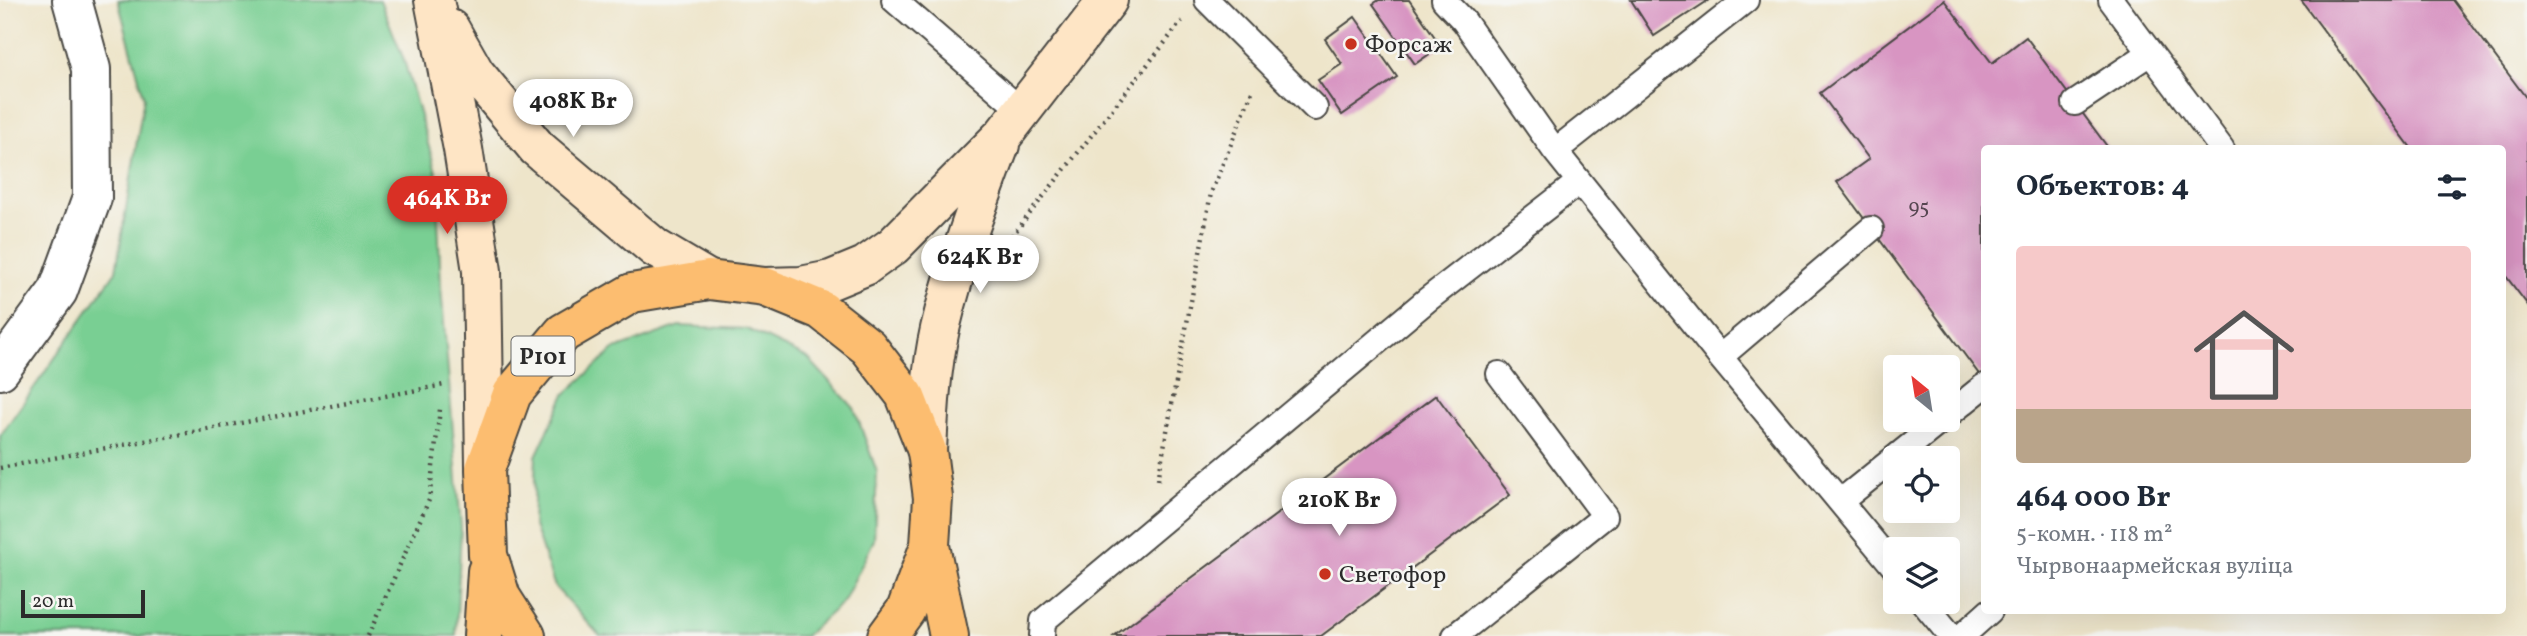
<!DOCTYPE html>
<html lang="ru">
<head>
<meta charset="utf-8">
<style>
  body { margin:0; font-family:Vollkorn,serif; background:#f2f2f3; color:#1f2937; height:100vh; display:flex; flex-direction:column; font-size:26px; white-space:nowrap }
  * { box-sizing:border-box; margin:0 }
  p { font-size:23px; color:#747a83 }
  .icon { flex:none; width:38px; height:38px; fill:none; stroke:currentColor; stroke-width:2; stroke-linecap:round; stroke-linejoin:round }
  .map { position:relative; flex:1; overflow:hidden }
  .panel { position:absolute; left:1981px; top:145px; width:525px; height:469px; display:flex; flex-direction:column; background:#fff; border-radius:7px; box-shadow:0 7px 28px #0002 }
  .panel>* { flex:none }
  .needle { width:46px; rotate:330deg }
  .fabs { position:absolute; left:1883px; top:355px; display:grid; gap:14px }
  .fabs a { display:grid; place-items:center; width:77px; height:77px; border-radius:7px; background:#fff; box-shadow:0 7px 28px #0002; font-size:35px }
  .scale { position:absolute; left:21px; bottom:18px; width:124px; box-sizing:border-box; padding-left:7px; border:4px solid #2b2b2b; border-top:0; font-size:19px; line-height:24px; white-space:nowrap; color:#2b2b2b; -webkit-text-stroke:5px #f6f6f2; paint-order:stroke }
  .price { position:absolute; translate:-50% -60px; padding:0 16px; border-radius:24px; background:#fff; color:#222; font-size:23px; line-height:46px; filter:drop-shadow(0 2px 4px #0008) }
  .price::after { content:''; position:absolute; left:50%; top:42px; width:21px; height:16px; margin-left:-10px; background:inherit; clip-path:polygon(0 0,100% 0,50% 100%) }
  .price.selected { background:#d93025; color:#fff }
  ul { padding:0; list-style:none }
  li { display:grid; align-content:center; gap:14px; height:371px; padding:0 35px }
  li span { display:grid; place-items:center; height:217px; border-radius:7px; color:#555 }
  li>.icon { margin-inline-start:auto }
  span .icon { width:126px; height:126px; fill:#fffc; stroke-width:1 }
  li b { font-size:30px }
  h2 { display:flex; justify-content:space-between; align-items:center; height:84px; padding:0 35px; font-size:30px }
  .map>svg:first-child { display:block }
  .green { fill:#79cf93; stroke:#527d5f; stroke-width:2 }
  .building { fill:#d895c2 }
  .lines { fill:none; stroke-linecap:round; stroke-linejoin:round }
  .lane-casing { stroke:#484743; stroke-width:28 }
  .street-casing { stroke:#484743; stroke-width:42 }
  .secondary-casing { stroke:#484743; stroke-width:42 }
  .primary-casing { stroke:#484743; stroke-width:42 }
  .path { stroke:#484743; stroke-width:4.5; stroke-dasharray:2 5; stroke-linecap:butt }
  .lane { stroke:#fff; stroke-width:24 }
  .street { stroke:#fff; stroke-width:38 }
  .secondary { stroke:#fee5c5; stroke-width:38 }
  .primary { stroke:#fcbd6f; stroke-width:38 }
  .poi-dot { fill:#c8321e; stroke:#f6f6f2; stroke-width:2.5 }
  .labels { text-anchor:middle; stroke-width:5; stroke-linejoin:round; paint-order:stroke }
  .number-label { font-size:21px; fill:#564651 }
  .shield { fill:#f6f6f2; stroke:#686867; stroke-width:2 }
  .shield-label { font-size:23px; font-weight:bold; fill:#2b2b2b }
  .poi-label { font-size:24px; fill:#2b2b2b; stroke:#f6f6f2; text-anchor:start }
</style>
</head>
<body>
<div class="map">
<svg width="2527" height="636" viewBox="0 0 2527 636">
  <rect width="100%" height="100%" fill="#f6f6f2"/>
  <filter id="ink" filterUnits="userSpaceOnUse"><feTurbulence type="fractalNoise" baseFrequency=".0143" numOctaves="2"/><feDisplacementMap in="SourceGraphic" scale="14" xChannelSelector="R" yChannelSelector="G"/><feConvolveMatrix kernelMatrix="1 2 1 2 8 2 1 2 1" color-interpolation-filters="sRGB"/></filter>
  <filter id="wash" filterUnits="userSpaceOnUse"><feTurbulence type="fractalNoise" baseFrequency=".00686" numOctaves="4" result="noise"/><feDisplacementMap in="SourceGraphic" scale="28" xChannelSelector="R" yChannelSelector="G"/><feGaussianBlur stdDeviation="1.57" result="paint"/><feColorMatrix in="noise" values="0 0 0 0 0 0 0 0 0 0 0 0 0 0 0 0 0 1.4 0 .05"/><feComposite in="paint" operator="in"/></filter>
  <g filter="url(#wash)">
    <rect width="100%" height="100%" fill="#eee5ca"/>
    <path class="green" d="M118,0h262l24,60 32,112 5,115 20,240 -5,109h-456v-200l116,-165 28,-174z
      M679,326l68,3 61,29 46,50 23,64 -3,68 -30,61 -39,35h-205l-45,-49 -22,-64 3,-67 29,-62 50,-45z"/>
    <g id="blocks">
      <path class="building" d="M1379,0h30l32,46 -26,18 -42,-60z
        M1631,0h78l-55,36z
        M1944,0l48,63 34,-26 83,112h-125v232l-147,-199 32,-23 -49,-66z
        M2301,0h152l74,99v205l-25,-33v-122h-90z
        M1355,17l42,60 -55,38 -24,-35 24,-16 -17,-25z
        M1436,395l74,100 -189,141h-207z"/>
    </g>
  </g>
  <g filter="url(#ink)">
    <use href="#blocks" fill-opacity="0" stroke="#484743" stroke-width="2"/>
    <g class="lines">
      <defs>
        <path id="lane" d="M894,0l128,111
          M1207,0l108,108
          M1444,0l20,21 91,130 165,206 175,211
          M2111,0l111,149
          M2075,103l75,-50
          M1555,151l191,-151
          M1720,357l151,-128
          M1948,415l36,-29
          M1841,501l101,-81
          M1923,602l28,34
          M1042,636l1,-15 384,-321 152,-118
          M1455,636l150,-120 -106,-142
          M1962,636l28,-25"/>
        <path id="street" d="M0,370l58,-79 34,-93 -1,-129 -19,-69"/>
        <path id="secondary" d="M434,0l29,149 19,122 3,195
          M450,29l25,44 62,75 118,100 54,32
          M765,287l36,-1 30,-6 34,-14 28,-20 111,-112 104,-134
          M927,451c2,-41 4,-82 13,-122 15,-63 37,-123 60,-184"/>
        <path id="primary" d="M930,546l19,90
          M483,636l4,-65
          M526,636l-25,-39 -13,-42 -3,-86 27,-75 51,-61 69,-40 77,-13 56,7 56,23 47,37 37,48 22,56 6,47 -3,47 -24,65 -19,26"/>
      </defs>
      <use href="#lane" class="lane-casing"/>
      <use href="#street" class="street-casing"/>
      <use href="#secondary" class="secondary-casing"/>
      <use href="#primary" class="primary-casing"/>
      <path class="path" d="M1012,236l170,-215
        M0,468l444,-83
        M1158,480l53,-287 41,-101
        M368,636l61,-136 11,-91"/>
      <use href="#lane" class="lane"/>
      <use href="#street" class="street"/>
      <use href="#secondary" class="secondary"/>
      <use href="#primary" class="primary"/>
    </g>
  </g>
  <g class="poi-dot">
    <circle cx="1351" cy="44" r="7"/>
    <circle cx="1325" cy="574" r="7"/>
  </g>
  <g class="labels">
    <g class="number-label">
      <text x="1919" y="213">95</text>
    </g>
    <rect class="shield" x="511.5" y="336.5" width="63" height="39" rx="5"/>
    <g class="shield-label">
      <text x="543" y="364">Р101</text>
    </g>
    <g class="poi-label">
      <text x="1365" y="52">Форсаж</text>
      <text x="1339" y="582">Светофор</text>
    </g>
  </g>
</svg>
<div class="fabs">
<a><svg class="needle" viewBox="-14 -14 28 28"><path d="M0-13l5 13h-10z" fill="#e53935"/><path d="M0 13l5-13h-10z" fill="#747a83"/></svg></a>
<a><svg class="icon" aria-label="locate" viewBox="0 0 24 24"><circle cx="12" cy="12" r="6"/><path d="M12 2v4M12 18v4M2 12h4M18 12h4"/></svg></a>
<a><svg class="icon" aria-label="layers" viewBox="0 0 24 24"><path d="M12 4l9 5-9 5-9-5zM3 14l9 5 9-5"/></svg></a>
</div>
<div class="scale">20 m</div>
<b class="price" style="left:573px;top:139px">408K Br</b>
<b class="price selected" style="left:447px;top:236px">464K Br</b>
<b class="price" style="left:980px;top:295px">624K Br</b>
<b class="price" style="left:1339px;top:538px">210K Br</b>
<section class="panel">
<h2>Объектов: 4<svg class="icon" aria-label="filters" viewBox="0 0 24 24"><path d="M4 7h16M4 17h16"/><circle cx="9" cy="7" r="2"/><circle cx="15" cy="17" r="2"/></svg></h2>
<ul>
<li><span style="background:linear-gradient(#f6c9c9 75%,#b9a48a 0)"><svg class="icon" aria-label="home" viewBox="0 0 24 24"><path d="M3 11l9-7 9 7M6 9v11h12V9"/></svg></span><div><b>464 000 Br</b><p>5-комн. · 118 m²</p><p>Чырвонаармейская вуліца</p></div></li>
</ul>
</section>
</div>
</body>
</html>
